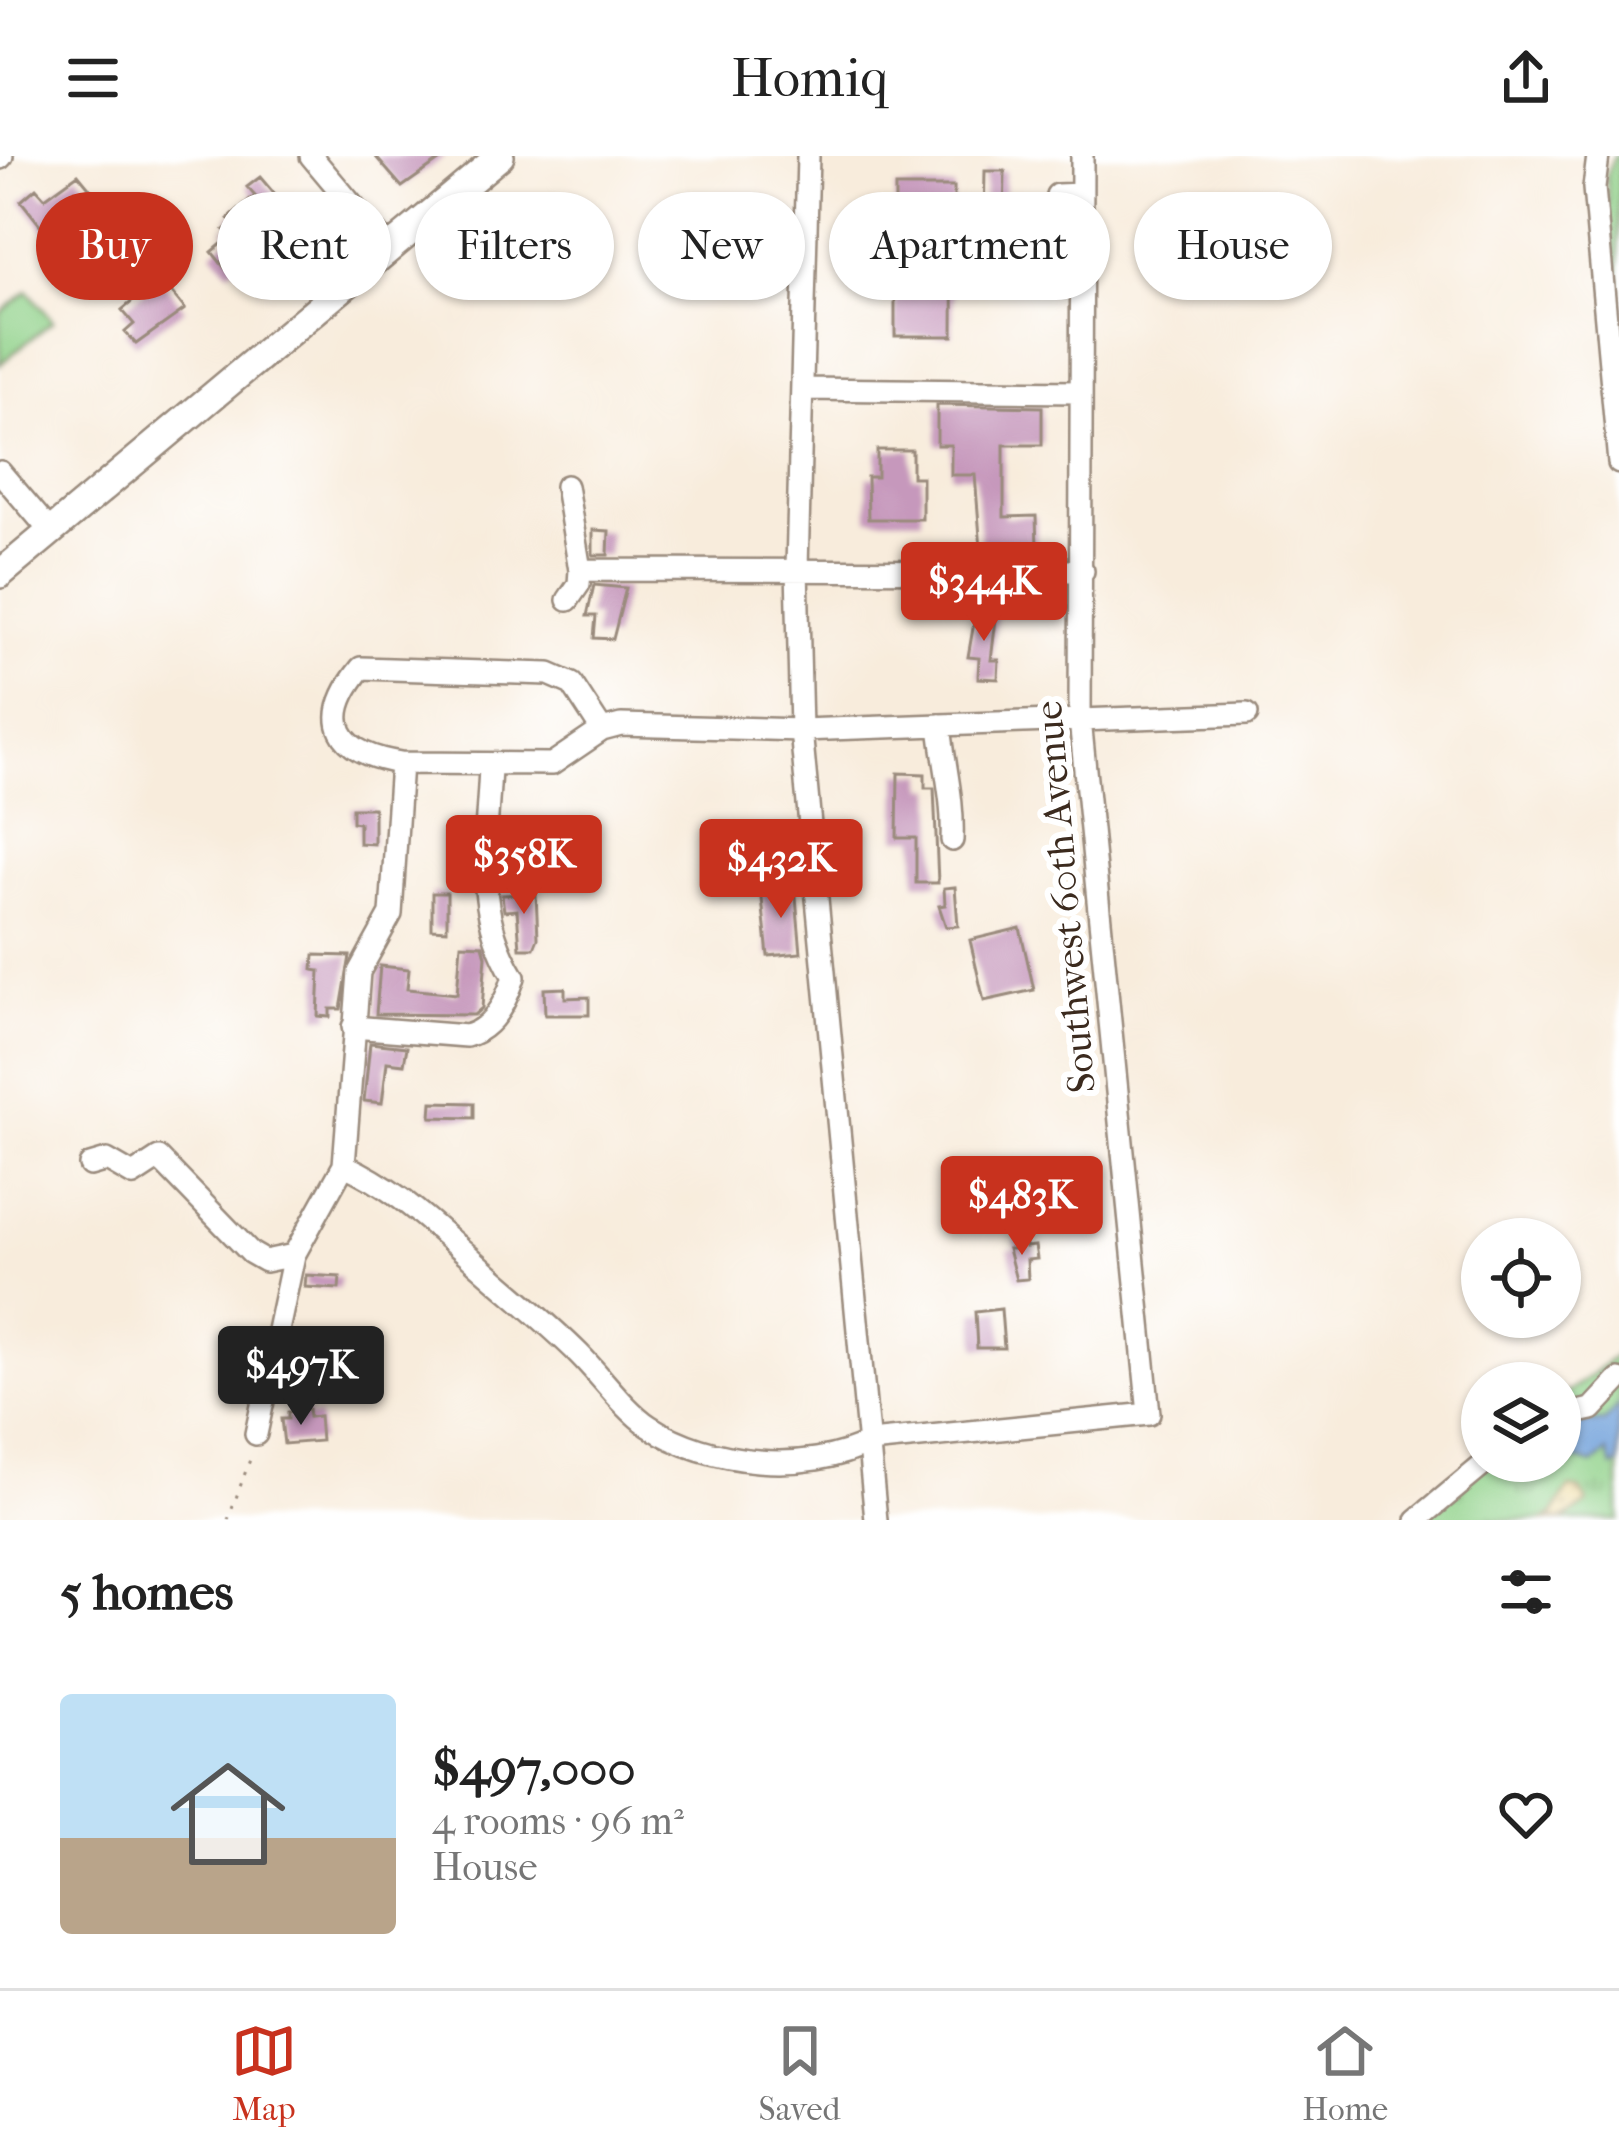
<!DOCTYPE html>
<html lang="en">
<head>
<meta charset="utf-8">
<style>
  body { margin:0; font-family:"IM FELL French Canon",serif; background:#f6f6f6; color:#222; height:100vh; display:flex; flex-direction:column; font-size:45px; white-space:nowrap }
  * { box-sizing:border-box; margin:0 }
  p { font-size:39px; color:#767676 }
  .icon { flex:none; width:66px; height:66px; fill:none; stroke:currentColor; stroke-width:2; stroke-linecap:round; stroke-linejoin:round }
  .map { position:relative; height:1364px; overflow:hidden }
  .details { display:flex; flex-direction:column; background:#fff; flex:1 }
  .details>* { flex:none }
  .banner { position:absolute; left:36px; top:36px; width:1548px; height:108px; display:flex; gap:24px }
  .buttons { position:absolute; left:1461px; top:1062px; display:grid; gap:24px }
  .buttons a { display:grid; place-items:center; width:120px; height:120px; border-radius:50%; background:#fff; box-shadow:0 3px 9px #0004; font-size:60px }
  .price { position:absolute; translate:-50% -102px; padding:0 27px; border-radius:12px; background:#c8321e; color:#fff; font-size:39px; line-height:78px; filter:drop-shadow(0 3px 6px #0008) }
  .price::after { content:''; position:absolute; left:50%; top:72px; width:36px; height:27px; margin-left:-18px; background:inherit; clip-path:polygon(0 0,100% 0,50% 100%) }
  .price.on { background:#222; color:#fff }
  ul { padding:0; list-style:none }
  li { display:flex; align-items:center; gap:36px; height:300px; padding:0 60px }
  li+li { border-top:3px solid #e0e0e0 }
  li span { display:grid; place-items:center; flex:none; width:336px; height:240px; border-radius:12px; color:#555 }
  li>.icon { margin-inline-start:auto }
  span .icon { width:144px; height:144px; fill:#fffc; stroke-width:1 }
  li b { font-size:51px }
  h2 { display:flex; justify-content:space-between; align-items:center; height:144px; padding:0 60px; font-size:51px }
  .pill { padding:0 42px; border-radius:54px; background:#fff; box-shadow:0 3px 9px #0004; font-size:42px; line-height:108px }
  .pill.on { background:#c8321e; color:#fff }
  header { display:flex; justify-content:space-between; align-items:center; height:156px; padding:0 60px; background:#fff; font-size:54px; font-weight:600 }
  .tab-bar { display:flex; justify-content:space-around; align-items:center; height:168px; border-top:3px solid #e0e0e0; background:#fff; font-size:33px; color:#767676 }
  .tab-bar a { display:grid; justify-items:center; gap:6px }
  .tab-bar .on { color:#c8321e }
  .map>svg:first-child { display:block }
  .grass { fill:url(#grass-tufts); stroke:#667e54; stroke-width:3 }
  .sand { fill:url(#sand-dots); stroke:#94825e; stroke-width:3 }
  .garden { fill:#90d189; stroke:#667e54; stroke-width:3 }
  .water { fill:#70a0da; stroke:#56657c; stroke-width:3 }
  .building { fill:#c698bc }
  .lines { fill:none; stroke-linecap:round; stroke-linejoin:round }
  .minor-casing { stroke:#9a8b7d; stroke-width:26 }
  .major-casing { stroke:#9a8b7d; stroke-width:32 }
  .path { stroke:#9a8b7d; stroke-width:3; stroke-dasharray:3 9; stroke-linecap:butt }
  .minor { stroke:#fff; stroke-width:21 }
  .major { stroke:#fff; stroke-width:27 }
  .labels { text-anchor:middle; stroke-width:12; stroke-linejoin:round; paint-order:stroke }
  .street-label { font-size:39px; fill:#3b2a1e; stroke:#fff }
</style>
</head>
<body>
<header><svg class="icon" aria-label="menu" viewBox="0 0 24 24"><path d="M4 6h16M4 12h16M4 18h16"/></svg>Homiq<svg class="icon" aria-label="share" viewBox="0 0 24 24"><path d="M12 15V3M7 8l5-5 5 5M5 13v7h14v-7"/></svg></header>
<div class="map">
<svg width="1619" height="1364" viewBox="0 0 1619 1364">
  <defs>
    <pattern id="grass-tufts" width="24" height="20" patternUnits="userSpaceOnUse" patternTransform="scale(3)"><rect width="24" height="20" fill="#90d189"/><path d="M3 7l-1-3M5 7V3M7 7l1-3M15 17l-1-3M17 17v-4M19 17l1-3" fill="none" stroke="#77aa6f"/></pattern>
    <pattern id="sand-dots" width="8" height="8" patternUnits="userSpaceOnUse" patternTransform="scale(3)"><rect width="8" height="8" fill="#eeda9e"/><path d="M2 2h.1M6 6h.1" fill="none" stroke="#cdbb88" stroke-width="1.8" stroke-linecap="round"/></pattern>
  </defs>
  <rect width="100%" height="100%" fill="#fff"/>
  <filter id="ink" filterUnits="userSpaceOnUse"><feTurbulence type="fractalNoise" baseFrequency=".00833" numOctaves="2"/><feDisplacementMap in="SourceGraphic" scale="24" xChannelSelector="R" yChannelSelector="G"/><feConvolveMatrix kernelMatrix="1 2 1 2 8 2 1 2 1" color-interpolation-filters="sRGB"/></filter>
  <filter id="wash" filterUnits="userSpaceOnUse"><feTurbulence type="fractalNoise" baseFrequency=".004" numOctaves="4" result="noise"/><feDisplacementMap in="SourceGraphic" scale="48" xChannelSelector="R" yChannelSelector="G"/><feGaussianBlur stdDeviation="2.7" result="paint"/><feColorMatrix in="noise" values="0 0 0 0 0 0 0 0 0 0 0 0 0 0 0 0 0 1.4 0 .05"/><feComposite in="paint" operator="in"/></filter>
  <g filter="url(#wash)">
    <rect width="100%" height="100%" fill="#f8ecdc"/>
    <path class="grass" d="M1614,0h5v165l-13,-145z
      M1619,1197v167h-214l77,-60 78,1v-62z"/>
    <path class="sand" d="M1569,1332l12,2 7,13 -26,17h-18l10,-6z"/>
    <path class="garden" d="M28,135l25,30 -53,43v-51z"/>
    <path class="water" d="M1619,1249v59l-6,4 -6,-16 -14,12 -15,-5 -19,7 -11,-5h12v-23l23,-15 22,-2z"/>
    <g id="blocks">
      <path class="building" d="M375,0h71l-44,31z
        M985,15h20l-1,50h-20z
        M78,18l28,34 -14,12 -6,-8 -34,28 -31,-39 15,-13 9,10z
        M260,21l47,55 -16,14 -7,-8 -33,27 -6,-7 -17,14 -16,-20 18,-15 -6,-7 8,-7 -4,-4 27,-23 -8,-9z
        M895,31h59l-1,149h-58z
        M160,122l25,31 -49,35 -11,-12 9,-8 -12,-14z
        M937,249l105,2v38h-38v72l32,-1 1,32 -56,1 -6,-74h-24v-30h-14z
        M877,294h35v27h10v42h-54l-1,-42h10z
        M593,374l16,1 -1,24h-15z
        M594,429l32,3 -13,51 -19,-1 2,-22h-9z
        M976,455h21l-6,49h8l-1,19 -20,-1 1,-20 -11,-1z
        M898,617l27,1v14h9l4,95h-22v-45h-19z
        M352,652h22v36l-15,-1v-20l-7,-1z
        M795,730l6,67 -33,3 -7,-67z
        M955,731l3,39 -12,1 -7,-21 6,-1 -1,-17z
        M432,737h15v37l-15,-1z
        M536,738l2,44 -4,10h-14l-3,-38 -13,1 -2,-16z
        M1020,772l14,62 -50,11 -14,-61z
        M461,788l22,1 3,11 -4,52 -8,7 -98,-1 4,-48 29,3 -2,20 50,5z
        M314,799l36,1 -9,53h-11v8l-12,-1 2,-45 -7,-1z
        M565,832v10l24,-1v18h-44l-1,-26z
        M370,887l37,4 -3,17 -17,-2 -5,41 -18,-2z
        M432,946l42,1v15l-43,-1z
        M1015,1017v13l-28,1 1,31 -17,1v-44z
        M1025,1080l1,11 9,-1 2,13 -10,1 1,19 -12,1 -8,-31h7v-12z
        M306,1119l34,2 -1,12 -34,-2z
        M1001,1153l3,39h-27l-2,-36z
        M308,1253l1,8 10,-1 2,25 -37,3 -3,-25h7v-7z"/>
    </g>
  </g>
  <g filter="url(#ink)">
    <use href="#blocks" fill-opacity="0" stroke="#9a8b7d" stroke-width="3"/>
    <g class="lines">
      <defs>
        <path id="minor" d="M311,0l78,93
          M808,0l-11,412 4,162 75,790
          M1598,0l-4,32 25,275
          M0,2l2,-2
          M1057,39l25,-1
          M802,233l276,3
          M0,316l51,60
          M566,330l14,84 503,1
          M568,444l11,-16 1,-14
          M940,569c4,41 14,74 12,115
          M401,607l151,1 50,-34 19,-5 180,5 446,-16
          M353,871l113,9c26,-7 40,-34 48,-59 -42,-69 -27,-133 -24,-210
          M90,1009l17,-5 26,15 26,-17 92,95 14,8 29,-6
          M344,1009c51,23 83,55 125,91 36,33 75,63 110,98 23,23 44,54 70,72 59,39 158,49 221,16l279,-28 -69,-695 2,-563
          M1560,1260l32,-7 27,-29
          M256,1278l38,-179 50,-90 15,-193 32,-58 10,-151c-64,-10 -83,-42 -40,-95l188,6 23,10 30,46
          M1417,1364l71,-59"/>
        <path id="major" d="M0,418l500,-418"/>
      </defs>
      <use href="#minor" class="minor-casing"/>
      <use href="#major" class="major-casing"/>
      <path class="path" d="M228,1364l24,-66"/>
      <use href="#minor" class="minor"/>
      <use href="#major" class="major"/>
    </g>
  </g>
  <g class="labels">
    <g class="street-label">
      <text transform="translate(1064 741) rotate(-95)" y="14">Southwest 60th Avenue</text>
    </g>
  </g>
</svg>
<div class="buttons">
<a><svg class="icon" aria-label="locate" viewBox="0 0 24 24"><circle cx="12" cy="12" r="6"/><path d="M12 2v4M12 18v4M2 12h4M18 12h4"/></svg></a>
<a><svg class="icon" aria-label="layers" viewBox="0 0 24 24"><path d="M12 4l9 5-9 5-9-5zM3 14l9 5 9-5"/></svg></a>
</div>
<b class="price" style="left:984px;top:488px">$344K</b>
<b class="price" style="left:524px;top:761px">$358K</b>
<b class="price" style="left:781px;top:765px">$432K</b>
<b class="price" style="left:1022px;top:1102px">$483K</b>
<b class="price on" style="left:301px;top:1272px">$497K</b>
<div class="banner">
<a class="pill on">Buy</a>
<a class="pill">Rent</a>
<a class="pill">Filters</a>
<a class="pill">New</a>
<a class="pill">Apartment</a>
<a class="pill">House</a>
</div>
</div>
<section class="details">
<h2>5 homes<svg class="icon" aria-label="filters" viewBox="0 0 24 24"><path d="M4 7h16M4 17h16"/><circle cx="9" cy="7" r="2"/><circle cx="15" cy="17" r="2"/></svg></h2>
<ul>
<li><span style="background:linear-gradient(#bfe0f5 60%,#b9a48a 0)"><svg class="icon" aria-label="home" viewBox="0 0 24 24"><path d="M3 11l9-7 9 7M6 9v11h12V9"/></svg></span><div><b>$497,000</b><p>4 rooms · 96 m²</p><p>House</p></div><svg class="icon" aria-label="heart" viewBox="0 0 24 24"><path d="M12 20l-8-8c-3-5 5-10 8-4 3-6 11-1 8 4z"/></svg></li>
</ul>
</section>
<nav class="tab-bar">
<a class="on"><svg class="icon" aria-label="map" viewBox="0 0 24 24"><path d="M3 6l6-2 6 2 6-2v14l-6 2-6-2-6 2zM9 4v14M15 6v14"/></svg>Map</a>
<a><svg class="icon" aria-label="saved" viewBox="0 0 24 24"><path d="M7 4h10v16l-5-4-5 4z"/></svg>Saved</a>
<a><svg class="icon" aria-label="home" viewBox="0 0 24 24"><path d="M3 11l9-7 9 7M6 9v11h12V9"/></svg>Home</a>
</nav>
</body>
</html>
